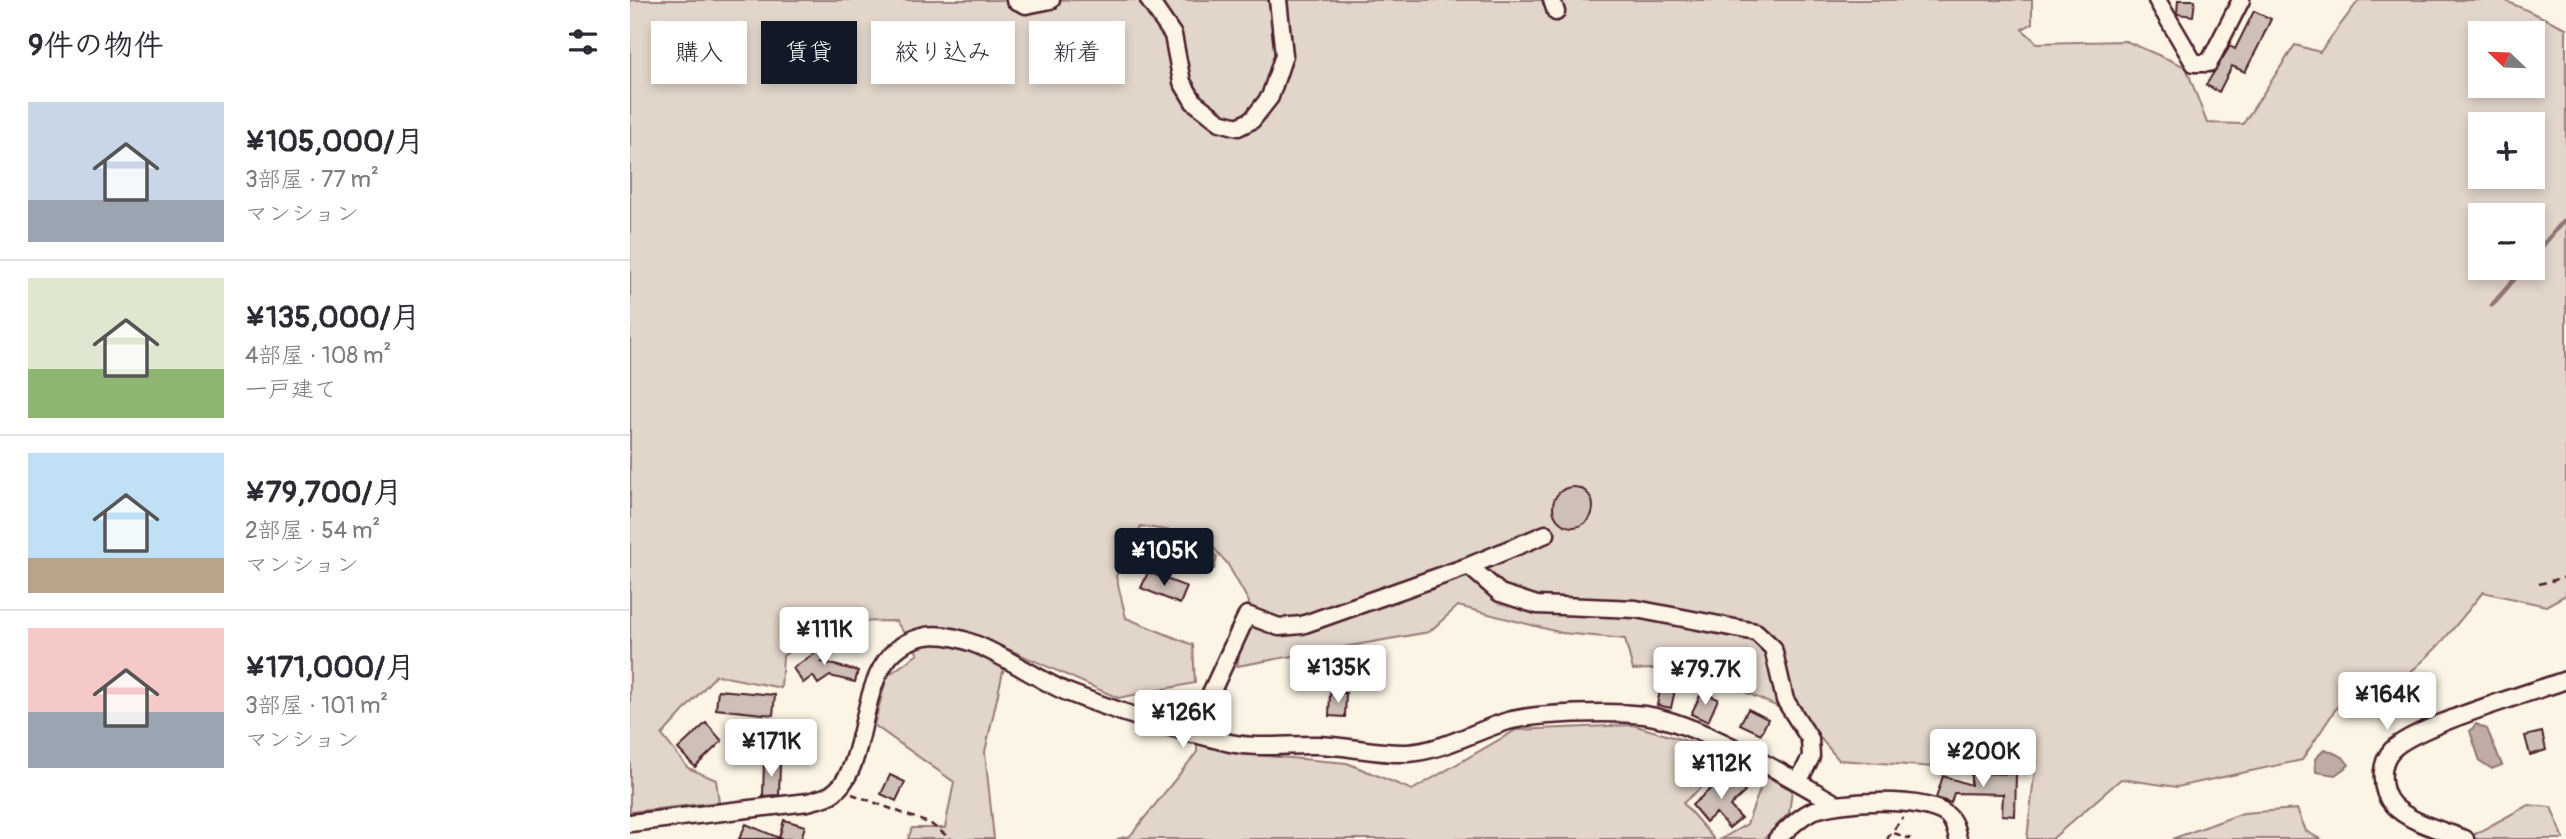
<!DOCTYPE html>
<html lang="ja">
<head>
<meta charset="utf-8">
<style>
  body { margin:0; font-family:Pangolin,"Klee One",sans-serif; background:#f7f7f7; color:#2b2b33; height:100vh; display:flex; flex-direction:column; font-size:26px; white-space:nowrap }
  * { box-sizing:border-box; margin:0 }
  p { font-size:23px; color:#7c7c81 }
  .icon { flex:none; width:38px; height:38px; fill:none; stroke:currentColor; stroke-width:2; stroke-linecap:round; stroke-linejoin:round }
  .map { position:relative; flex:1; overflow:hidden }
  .side { display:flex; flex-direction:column; background:#fff; width:630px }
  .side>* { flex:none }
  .guide { position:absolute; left:21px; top:21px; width:665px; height:63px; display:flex; gap:14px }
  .needle { width:46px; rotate:293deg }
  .tools { position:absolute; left:1838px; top:21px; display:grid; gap:14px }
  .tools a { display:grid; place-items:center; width:77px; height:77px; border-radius:0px; background:#fff; box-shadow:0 4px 10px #0003; font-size:35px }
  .price { position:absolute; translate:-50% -60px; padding:0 16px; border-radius:7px; background:#fff; color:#222; font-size:23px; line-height:46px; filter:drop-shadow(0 2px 4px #0008) }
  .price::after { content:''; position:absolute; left:50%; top:42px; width:21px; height:16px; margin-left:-10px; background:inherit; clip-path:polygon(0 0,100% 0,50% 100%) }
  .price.active { background:#111827; color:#fff }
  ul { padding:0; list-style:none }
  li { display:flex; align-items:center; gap:21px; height:175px; padding:0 28px }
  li+li { border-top:2px solid #e1e1e2 }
  li span { display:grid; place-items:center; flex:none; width:196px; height:140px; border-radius:0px; color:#555 }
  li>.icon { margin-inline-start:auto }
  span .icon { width:84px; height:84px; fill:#fffc; stroke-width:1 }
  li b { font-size:30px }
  h2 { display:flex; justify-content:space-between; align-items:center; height:84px; padding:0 28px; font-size:30px }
  .tag { padding:0 24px; border-radius:0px; background:#fff; box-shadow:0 4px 10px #0003; font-size:24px; line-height:63px }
  .tag.active { background:#111827; color:#fff }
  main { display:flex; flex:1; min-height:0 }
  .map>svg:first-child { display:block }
  .green { fill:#e2d5ca; stroke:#967a7a; stroke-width:2; fill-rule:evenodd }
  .water { fill:#c0aca5; stroke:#917474; stroke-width:2 }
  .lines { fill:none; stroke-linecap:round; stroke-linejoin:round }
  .shore { stroke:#79575c; stroke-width:2 }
  .stream { stroke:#917474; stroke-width:4.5 }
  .building { fill:#cfc0b7; stroke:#4a1f2b; stroke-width:2 }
  .minor-casing { stroke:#4a1f2b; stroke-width:21 }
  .path { stroke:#4a1f2b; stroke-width:2.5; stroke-dasharray:7 5; stroke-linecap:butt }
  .minor { stroke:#fcf5e5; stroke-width:16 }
</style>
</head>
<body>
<main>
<section class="side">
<h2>9件の物件<svg class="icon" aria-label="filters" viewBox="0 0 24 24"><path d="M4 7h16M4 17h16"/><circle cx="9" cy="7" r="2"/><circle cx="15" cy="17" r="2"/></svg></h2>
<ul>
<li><span style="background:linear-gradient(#c9d6e8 70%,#9aa5b1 0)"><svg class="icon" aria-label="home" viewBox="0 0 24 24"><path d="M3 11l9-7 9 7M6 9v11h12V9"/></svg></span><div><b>¥105,000/月</b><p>3部屋 · 77 m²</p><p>マンション</p></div></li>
<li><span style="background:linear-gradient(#dfe7d0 65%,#8fb573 0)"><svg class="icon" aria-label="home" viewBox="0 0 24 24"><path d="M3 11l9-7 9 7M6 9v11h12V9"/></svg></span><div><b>¥135,000/月</b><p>4部屋 · 108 m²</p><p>一戸建て</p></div></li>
<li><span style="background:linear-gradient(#bfe0f5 75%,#b9a48a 0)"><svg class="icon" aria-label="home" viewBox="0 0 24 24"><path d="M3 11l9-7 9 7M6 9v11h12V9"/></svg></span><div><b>¥79,700/月</b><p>2部屋 · 54 m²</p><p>マンション</p></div></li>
<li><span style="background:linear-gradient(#f6c9c9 60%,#9aa5b1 0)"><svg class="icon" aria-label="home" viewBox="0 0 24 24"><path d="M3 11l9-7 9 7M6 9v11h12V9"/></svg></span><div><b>¥171,000/月</b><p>3部屋 · 101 m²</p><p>マンション</p></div></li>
</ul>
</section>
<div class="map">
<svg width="1936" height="839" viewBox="0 0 1936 839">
  <rect width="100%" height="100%" fill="#fcf5e5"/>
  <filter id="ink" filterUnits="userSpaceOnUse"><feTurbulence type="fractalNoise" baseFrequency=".0143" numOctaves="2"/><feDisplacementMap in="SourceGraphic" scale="14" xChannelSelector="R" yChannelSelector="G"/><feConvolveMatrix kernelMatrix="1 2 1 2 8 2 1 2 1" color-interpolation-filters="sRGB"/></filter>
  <g filter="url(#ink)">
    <path class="green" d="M0,0h1402v24l-10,5 15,14 89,-2 60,26 21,56 36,1 52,-79 25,7 39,-52h145l62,28v567l-20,11 -63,-14c-38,47 -80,105 -144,112l-37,56 -125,27 -56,-8 -69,60h-25l9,-80 -74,-3 -14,12 -109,-8 -35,-41 -113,-52 -58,3 -8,-31 -63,-6 -104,-27 -29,26 -192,34 12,-64 -22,-39 -24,-27 -62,-10 -25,50 10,42 67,27 2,38 -77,15 -110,-49 -23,103 9,87h-86l4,-11h33l9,-46 -80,-57 13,-49 31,-22 -22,-33 -63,1 -50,34 -2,32 -65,-13 -54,60 26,33 28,12 3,22 -89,10zM1850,33h52v53h-52zM1850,124h52v53h-52zM1850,215h52v53h-52z
      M1003,725l70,21 1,9 21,12 -42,36 31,36h-597l13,-3 67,-84v-11l49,13 101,9 65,27 104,-60z
      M1135,776l27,14 -3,23 -25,26h-43l26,-15z
      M1898,805l23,2 13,32h-98z
      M1667,809l9,22 14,8h-148l71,-26z"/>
    <path class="water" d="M528,537l45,5 14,15 -3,12 -21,-1 -41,-16 -2,-7z
      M1846,724l11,5 15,36 -10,4 -12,-8 -10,-30z
      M1695,749l18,8 6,8 -14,10 -19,-3 -1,-13z"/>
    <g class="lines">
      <path class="shore" d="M544,546l26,3 6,11c-10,4 -29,-2 -35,-11z"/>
      <path class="stream" d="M1902,258l34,-40
        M1862,305l32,-37"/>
    </g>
    <path class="building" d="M1548,0h17l-2,16 -16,-2z
      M1624,11l17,8 -12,26 -14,27 -13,-6 -13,26 -13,-7 24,-39 5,3z
      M923 507a20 20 0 1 1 40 0a20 20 0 1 1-40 0Z
      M518,572l39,15 -7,17 -39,-16z
      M203,641l6,10 -17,11 36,9 -3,11 -25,-6 -12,8 -5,-8 -10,7 -10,-15z
      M1032,682l14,3 -5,23 -14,-3z
      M88,690l57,5 -2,20 -57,-6z
      M1072,692l16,7 -10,23 -17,-8z
      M700,693h16l-1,24 -16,-1z
      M1118,709l20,10 -7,15 -21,-10z
      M76,723l16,18 -27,26 -17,-18z
      M1912,732l4,18 -16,5 -5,-19z
      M134,763l16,1 -1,31 -16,1z
      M1099,773l16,19 -15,14 11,12 -12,10 -13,-15 -10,9 -14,-17z
      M1341,773l45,1 -1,42 -13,-1 1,-21 -49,-1 -3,10 -15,-5 7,-22 28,9z
      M260,775l15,7 -9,19 -15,-7z
      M154,820l21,6 -4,13h-62l7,-15 33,14z"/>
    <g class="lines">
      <defs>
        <path id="minor" d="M385,0l11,5 25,-5
          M519,0l24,35 9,47 12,20 26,20 18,5 14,-7 18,-23 14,-42 -6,-55
          M922,0l4,12
          M1527,0l37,63h15l32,-63
          M839,566l31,27 37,12 99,4 120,23 17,16 12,52 25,39 1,18 -13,25
          M562,734l55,-119 32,12 23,-2 167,-59 77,-32
          M0,823l178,-21c7,-2 16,-4 22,-7 48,-29 18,-145 96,-159 46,-7 100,39 141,56 53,21 107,37 163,51 28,6 60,1 89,2 29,1 59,9 88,8 35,-2 68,-22 101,-32 30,-8 104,-10 136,-6 53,7 144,61 192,89
          M1147,839c10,-9 21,-21 33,-27 26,-12 114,-16 137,3 7,6 9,15 11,24
          M1835,839c-23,-9 -55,-16 -72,-34 -13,-14 -14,-41 -1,-55 22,-24 138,-57 174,-70"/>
      </defs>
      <use href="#minor" class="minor-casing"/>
      <path class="path" d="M1909,584l27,-7
        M222,794l79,30 20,15
        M1264,833l17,6
        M1257,839l16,-22"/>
      <use href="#minor" class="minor"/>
    </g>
  </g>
</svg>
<div class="tools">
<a><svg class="needle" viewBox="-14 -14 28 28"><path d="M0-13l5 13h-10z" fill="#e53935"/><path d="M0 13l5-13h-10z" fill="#7c7c81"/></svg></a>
<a>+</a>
<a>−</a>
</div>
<b class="price active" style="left:534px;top:588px">¥105K</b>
<b class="price" style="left:194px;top:667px">¥111K</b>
<b class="price" style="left:708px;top:705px">¥135K</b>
<b class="price" style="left:1075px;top:707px">¥79.7K</b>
<b class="price" style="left:1757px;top:732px">¥164K</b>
<b class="price" style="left:553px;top:750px">¥126K</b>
<b class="price" style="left:141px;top:779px">¥171K</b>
<b class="price" style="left:1353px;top:789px">¥200K</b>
<b class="price" style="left:1091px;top:801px">¥112K</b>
<div class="guide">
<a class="tag">購入</a>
<a class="tag active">賃貸</a>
<a class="tag">絞り込み</a>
<a class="tag">新着</a>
</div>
</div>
</main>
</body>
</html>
